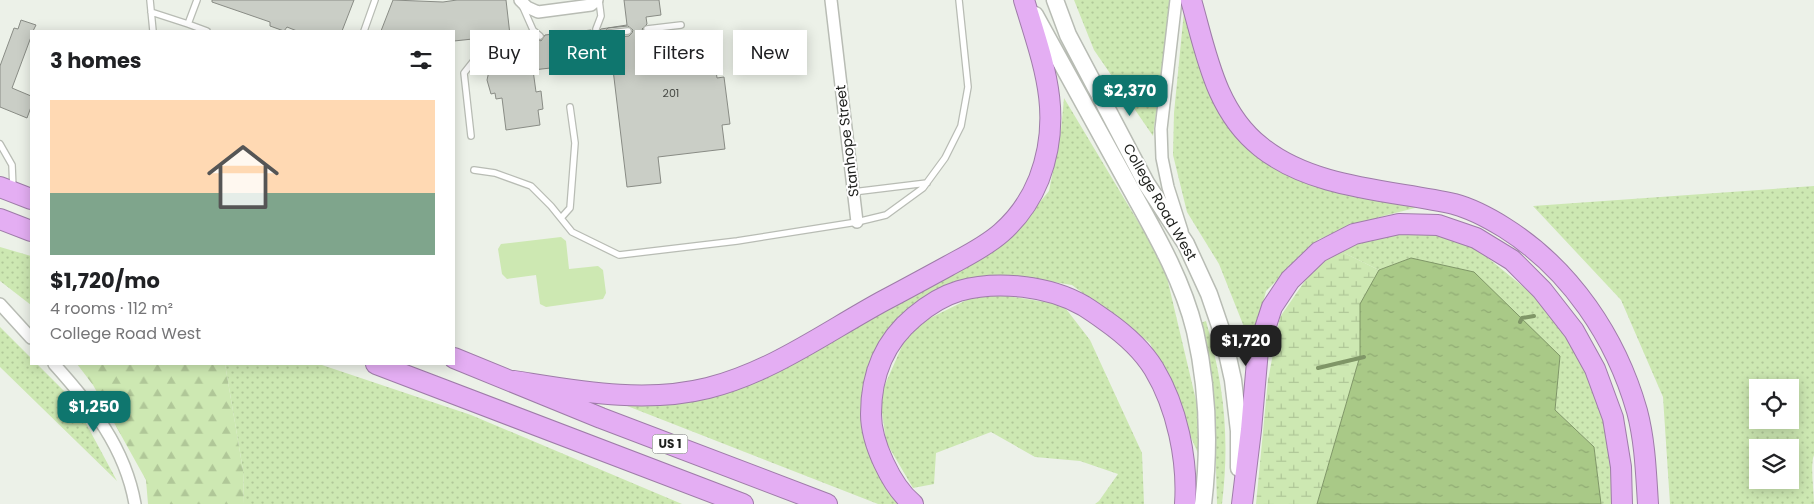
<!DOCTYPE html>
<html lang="en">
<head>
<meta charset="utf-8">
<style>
  body { margin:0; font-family:Poppins,sans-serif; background:#f6f6f6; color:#202124; height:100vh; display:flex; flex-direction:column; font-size:19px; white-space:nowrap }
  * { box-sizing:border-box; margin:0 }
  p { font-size:16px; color:#757577 }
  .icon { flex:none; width:28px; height:28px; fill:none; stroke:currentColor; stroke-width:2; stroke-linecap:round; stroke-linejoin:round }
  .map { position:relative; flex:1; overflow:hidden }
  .sheet { position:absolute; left:30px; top:30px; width:425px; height:335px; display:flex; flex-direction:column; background:#fff; border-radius:0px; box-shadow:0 2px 12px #0003 }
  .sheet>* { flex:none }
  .guide { position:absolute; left:470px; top:30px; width:475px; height:45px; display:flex; gap:10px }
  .controls { position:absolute; left:1749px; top:379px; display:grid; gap:10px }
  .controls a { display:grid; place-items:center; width:50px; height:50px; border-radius:0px; background:#fff; box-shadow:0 2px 12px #0003; font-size:25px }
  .price { position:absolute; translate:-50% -42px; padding:0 11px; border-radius:10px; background:#0f766e; color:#fff; font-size:16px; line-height:32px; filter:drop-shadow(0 1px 2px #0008) }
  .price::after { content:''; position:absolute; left:50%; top:30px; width:15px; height:11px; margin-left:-8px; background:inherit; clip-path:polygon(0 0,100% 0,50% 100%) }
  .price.selected { background:#222; color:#fff }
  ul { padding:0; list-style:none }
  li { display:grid; align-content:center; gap:10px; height:265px; padding:0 20px }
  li+li { border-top:1px solid #e0e0e0 }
  li span { display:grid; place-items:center; height:155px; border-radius:0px; color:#555 }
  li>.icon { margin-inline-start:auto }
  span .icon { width:90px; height:90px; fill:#fffc; stroke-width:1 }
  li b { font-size:21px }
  h2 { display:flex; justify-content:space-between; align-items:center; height:60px; padding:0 20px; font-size:21px }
  .pill { padding:0 18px; border-radius:0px; background:#fff; box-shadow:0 2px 12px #0003; font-size:18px; line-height:45px }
  .pill.selected { background:#0f766e; color:#fff }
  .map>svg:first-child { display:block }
  .grass { fill:url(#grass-dots); fill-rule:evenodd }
  .forest { fill:url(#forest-firs) }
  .wetland { fill:url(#wetland-marsh) }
  .green { fill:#cde8b2 }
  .water { fill:url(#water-ripples); stroke:#7f9667 }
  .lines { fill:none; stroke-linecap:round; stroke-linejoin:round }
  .stream { stroke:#7f9667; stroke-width:4 }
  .building { fill:#cacec6; stroke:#898c85; fill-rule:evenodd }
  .lane-casing { stroke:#b8bcb4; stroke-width:8 }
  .street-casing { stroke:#b8bcb4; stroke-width:14 }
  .secondary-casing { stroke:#b8bcb4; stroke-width:19 }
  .highway-casing { stroke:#9e7ca8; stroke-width:22 }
  .lane { stroke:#fff; stroke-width:5.5 }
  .street { stroke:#fff; stroke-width:11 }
  .secondary { stroke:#fff; stroke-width:16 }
  .highway { stroke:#e4aef3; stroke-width:20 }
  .labels { text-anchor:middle; stroke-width:4; stroke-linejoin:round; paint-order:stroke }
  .number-label { font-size:11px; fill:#484b46 }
  .shield { fill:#fff; stroke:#616260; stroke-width:1 }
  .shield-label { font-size:12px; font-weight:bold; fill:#1d1f1c }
  .street-label { font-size:14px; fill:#1d1f1c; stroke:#fff }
</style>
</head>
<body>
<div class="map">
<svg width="1814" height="504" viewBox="0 0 1814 504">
  <defs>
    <pattern id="grass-dots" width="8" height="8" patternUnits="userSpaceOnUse" patternTransform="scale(1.25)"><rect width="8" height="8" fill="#cde8b2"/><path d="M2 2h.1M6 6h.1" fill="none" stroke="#b0c798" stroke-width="1.8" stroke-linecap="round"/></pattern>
    <pattern id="forest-firs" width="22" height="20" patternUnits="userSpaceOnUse" patternTransform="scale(1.25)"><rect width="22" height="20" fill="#cde8b2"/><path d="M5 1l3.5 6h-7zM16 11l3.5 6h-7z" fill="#b0c798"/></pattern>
    <pattern id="wetland-marsh" width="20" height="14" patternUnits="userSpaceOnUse" patternTransform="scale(1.25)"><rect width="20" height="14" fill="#cde8b2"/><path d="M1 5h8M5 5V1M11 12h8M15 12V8" fill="none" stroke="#b0c798"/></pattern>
    <pattern id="water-ripples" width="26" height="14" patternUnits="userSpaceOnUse" patternTransform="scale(1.25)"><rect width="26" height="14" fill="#a9c987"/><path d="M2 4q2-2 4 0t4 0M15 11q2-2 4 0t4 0" fill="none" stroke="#91ac74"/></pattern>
  </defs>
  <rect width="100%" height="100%" fill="#ecf1e8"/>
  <path class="grass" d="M1074,0h96l-17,136 -59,-86z
    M1185,1l29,95 41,59 78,31 86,21 -36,9 -64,23 -53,52 -14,56 -33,-83 -32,-52 -14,-57 1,-42z
    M1064,98l100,167 35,148 1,45 -50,-115 -78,-58 -61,-10 -49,4 -36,18 -35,30 -21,121 31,56h-23l-261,-102 152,-29 238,-131 42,-51 12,-60z
    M1814,186v269c-4,9 0,37 0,49h-144l-7,-107 -42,-97 -88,-94zM1758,388h32v32h-32zM1758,448h32v32h-32z
    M1389,230l72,6 92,75 56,106 8,87h-16l-7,-57 -39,-37 5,-54 -149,-98 -32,12 -41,-20z
    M0,247l31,9v49l-31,-24z
    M983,292l80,13 27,35 52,113 2,51h-49l4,-3 19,-27 -38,-13 -45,-4 -44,-25 -55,21 -2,31 -21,4 -27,-46 -6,-46 30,-68z
    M1206,321c18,64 24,116 16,183h-5l-3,-105 -6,-42 -8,-34z
    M0,327l31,31v6h6l37,37 43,80 -117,-114z
    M225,364h94l152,51 211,89h-438l-1,-34z"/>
  <path class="forest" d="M77,364h148l18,106 1,34h-96l-2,-24 -53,-95z"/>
  <path class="wetland" d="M1338,250l41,20 -18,34 -1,52 -43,148h-61l12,-124 12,-63 29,-42z"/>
  <path class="green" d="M561,237l5,4 3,28 29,-3 5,4 3,23 -3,6 -57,8 -6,-3 -4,-29 -29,4 -5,-5 -4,-25 3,-5z"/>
  <path class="water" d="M1411,258l63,14 86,84 -5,54 39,37 7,57h-284l43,-148v-52l19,-34z"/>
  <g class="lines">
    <path class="stream" d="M1520,322l2,-4 12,-2
      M1318,368l46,-11"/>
  </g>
  <path class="building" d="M212,0h142l-12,31h-45l-10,-4 -3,4 -14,-5v-4l-58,-20z
    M393,0l50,2 14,-2h49l4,35 -56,6v-10h-73z
    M624,0h35l2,15 -15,2 1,7 -5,5 2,3 4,2 3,28 63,-7 3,23 7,-1 6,47 -8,1 3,24 -67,8 3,26 -34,4 -15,-126 -79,9 3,22 5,-1 2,18 -5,1 2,15 -34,5 -4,-32 -6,1 -1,-6 -4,1 -4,-14 2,-9h4l-1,-5 6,-1 -1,-10 33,-3 -1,-5 5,-5 -2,-3 -3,-2h5l7,4 4,-6 46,-5 5,4 5,-5 26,-4zM628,26l5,4 -1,3 -3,3 -20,2 -5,-4 1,-3 3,-3z
    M21,20l15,5 -3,6h-2v6l-19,51 19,8v11l-4,11 -27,-11v-41l14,-38 4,1z"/>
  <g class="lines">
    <defs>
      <path id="lane" d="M150,0l3,31
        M197,0l-9,24 19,7
        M522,5l11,25 7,6
        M151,12l37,12
        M596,29l5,-13 -2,-16
        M647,29l34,-4
        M364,31l11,-31
        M609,33l19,-2
        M471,136l-7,-63 19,-24 46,-7
        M0,144l12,21 1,24
        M474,170l21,3 36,13 20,20 21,26 47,23 118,-14 120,-19 29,-7 37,-27 22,-30 16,-32 7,-39 -9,-87
        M853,192l74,-9
        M561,218l9,-10 5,-65 -5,-36"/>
      <path id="street" d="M520,0l7,7 11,5 53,-7 6,-5
        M831,0l26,222
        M1176,0l-15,129 1,29 6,29 14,44
        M0,304l31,34
        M54,364c37,41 71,83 81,140"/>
      <path id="secondary" d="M1055,0l13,35 78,148 40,61 23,50 14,41 10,45 6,51v37
        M1035,15c31,56 62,113 93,169 26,47 54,94 67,147 13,57 15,115 8,173"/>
      <path id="highway" d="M1191,0c15,52 24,111 70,147 52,42 130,43 193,57 19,5 35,14 51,24 65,41 111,109 132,183 8,30 9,62 11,93
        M0,187l31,12
        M0,219l31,12
        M454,358l147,60 226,86
        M376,364l367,140
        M514,381c64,10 130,23 194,7 64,-16 118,-56 175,-87 21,-11 43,-23 65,-35 18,-10 37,-19 53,-33 16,-14 30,-34 38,-54 25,-65 4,-116 -15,-179
        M913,504c-22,-18 -42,-62 -42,-90 0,-38 13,-72 43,-97 13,-11 28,-21 45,-26 39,-11 91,-5 125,15 8,5 15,10 22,15 17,12 37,30 48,48 23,38 34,91 31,135
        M1242,504l9,-74 7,-80 14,-43 18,-27 29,-28 35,-18 45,-10 39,1 38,13 36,22 30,30 32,41 21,38 18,49 8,49 1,37"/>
    </defs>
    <use href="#lane" class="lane-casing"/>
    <use href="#street" class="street-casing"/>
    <use href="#secondary" class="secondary-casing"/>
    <use href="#highway" class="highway-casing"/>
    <use href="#lane" class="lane"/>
    <use href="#street" class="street"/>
    <use href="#secondary" class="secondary"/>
    <use href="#highway" class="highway"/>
  </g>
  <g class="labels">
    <g class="number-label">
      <text x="671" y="97">201</text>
    </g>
    <rect class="shield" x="652.5" y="434.5" width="35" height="19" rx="4"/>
    <g class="shield-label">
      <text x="670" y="448">US 1</text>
    </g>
    <g class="street-label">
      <text transform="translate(847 141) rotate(-97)" y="5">Stanhope Street</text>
      <text transform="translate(1160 202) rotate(60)" y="5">College Road West</text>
    </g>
  </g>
</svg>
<div class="controls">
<a><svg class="icon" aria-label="locate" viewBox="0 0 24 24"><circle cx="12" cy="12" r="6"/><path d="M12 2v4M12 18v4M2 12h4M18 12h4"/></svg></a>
<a><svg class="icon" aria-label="layers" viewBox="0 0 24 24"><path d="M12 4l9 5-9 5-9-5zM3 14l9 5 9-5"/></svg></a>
</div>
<b class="price" style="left:1130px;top:117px">$2,370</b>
<b class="price selected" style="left:1246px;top:367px">$1,720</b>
<b class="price" style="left:94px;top:433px">$1,250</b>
<div class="guide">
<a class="pill">Buy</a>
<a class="pill selected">Rent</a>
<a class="pill">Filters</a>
<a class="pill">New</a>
</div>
<section class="sheet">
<h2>3 homes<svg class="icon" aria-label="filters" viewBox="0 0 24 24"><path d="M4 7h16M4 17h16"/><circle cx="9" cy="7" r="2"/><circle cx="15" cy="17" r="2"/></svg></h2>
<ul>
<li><span style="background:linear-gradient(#ffd9b3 60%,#7fa58c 0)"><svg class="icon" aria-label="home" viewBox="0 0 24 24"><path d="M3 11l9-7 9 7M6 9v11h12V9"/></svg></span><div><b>$1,720/mo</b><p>4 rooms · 112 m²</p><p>College Road West</p></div></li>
</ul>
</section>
</div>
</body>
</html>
